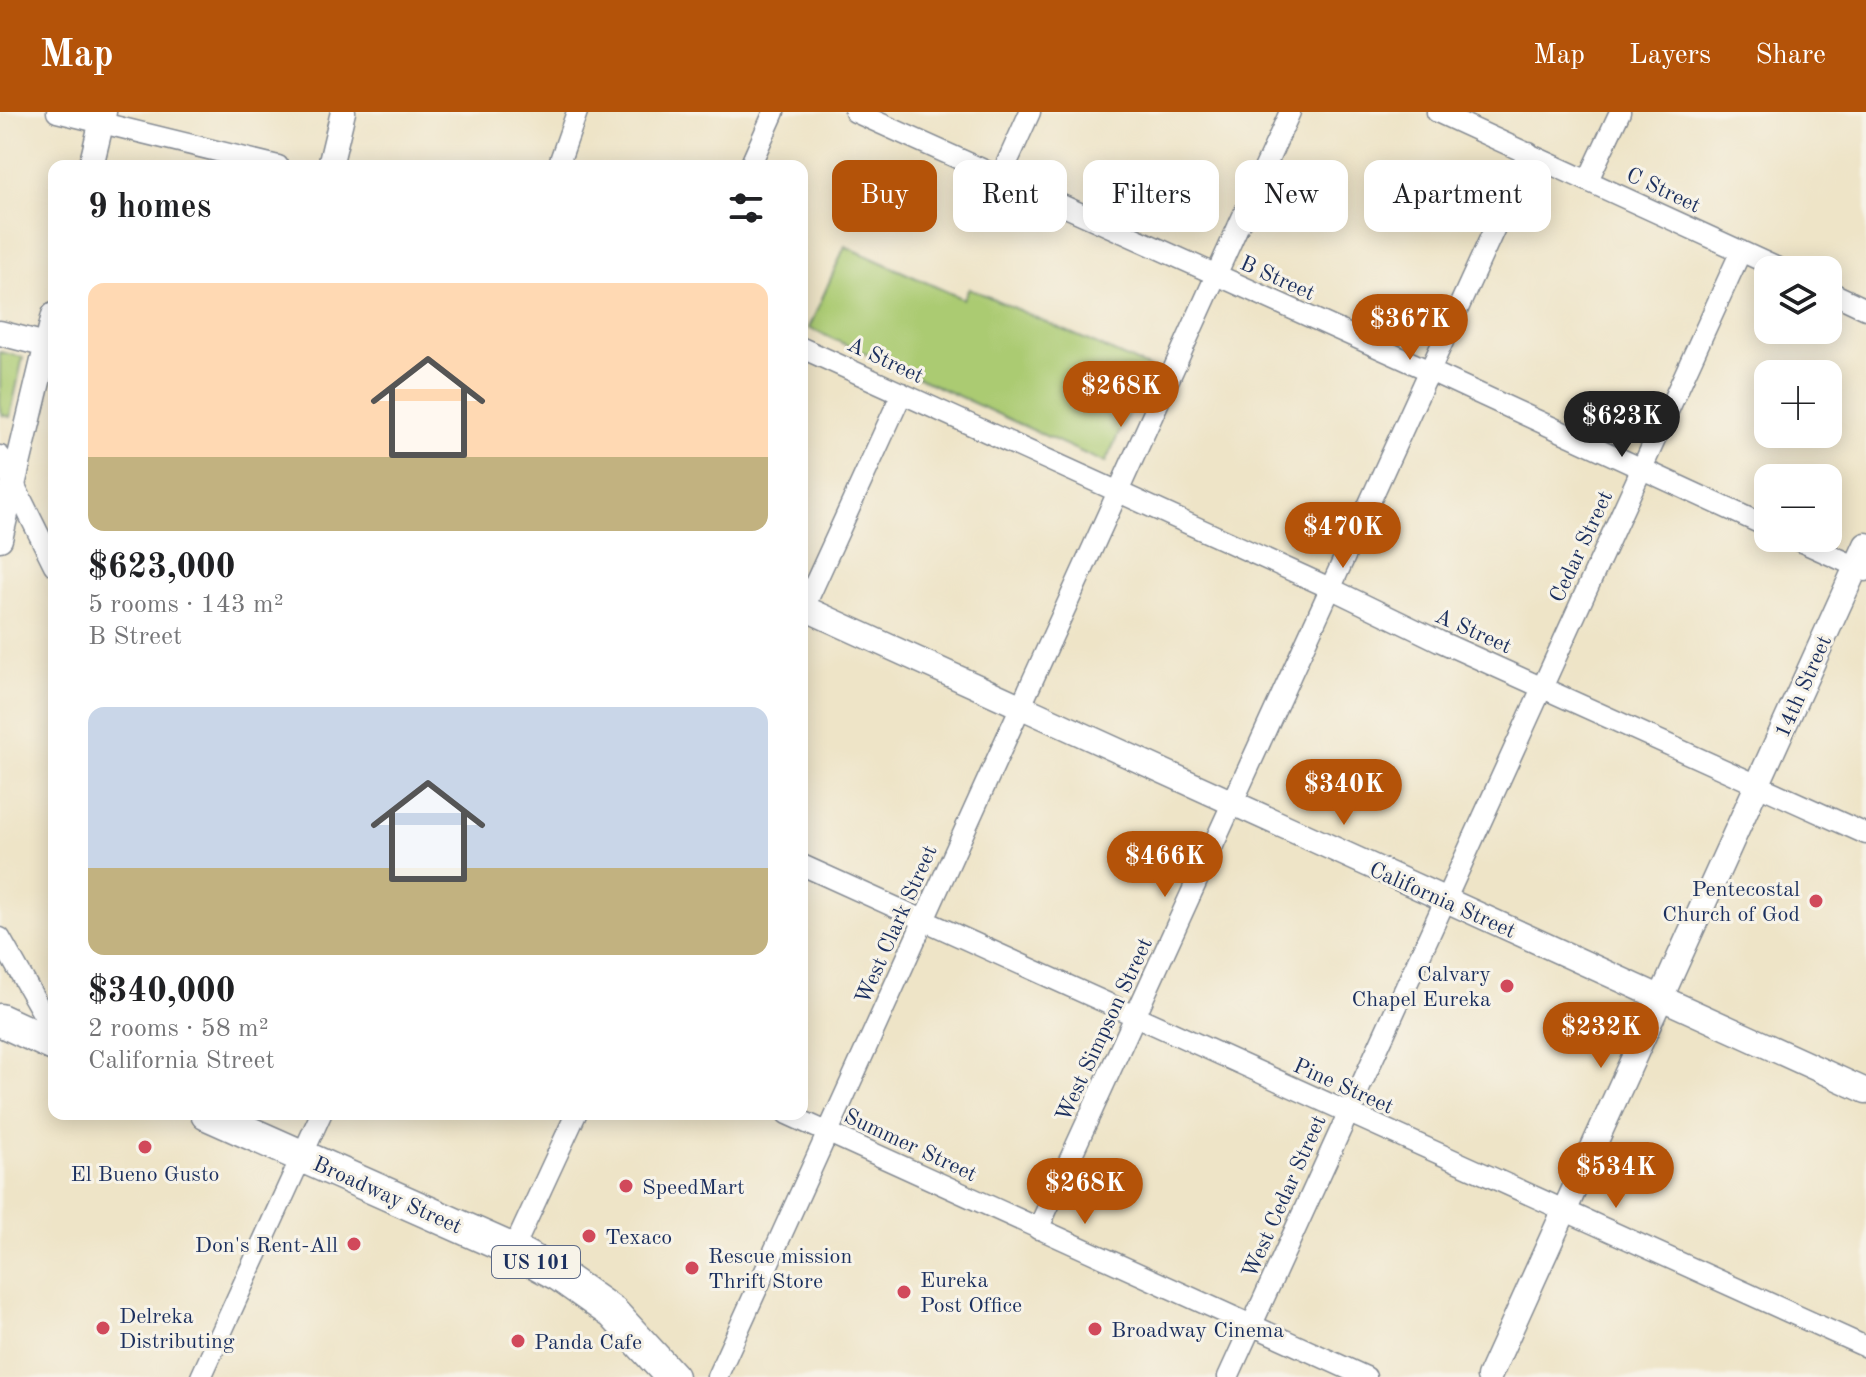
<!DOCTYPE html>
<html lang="en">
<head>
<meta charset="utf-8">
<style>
  body { margin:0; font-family:"Old Standard TT",serif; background:#f2f2f2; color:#202124; height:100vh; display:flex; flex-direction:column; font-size:30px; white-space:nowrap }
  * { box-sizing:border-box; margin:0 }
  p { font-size:26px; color:#757577 }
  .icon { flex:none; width:44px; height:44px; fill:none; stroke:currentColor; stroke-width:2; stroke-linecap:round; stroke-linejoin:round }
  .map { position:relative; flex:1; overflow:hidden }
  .drawer { position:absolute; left:48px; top:48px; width:760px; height:960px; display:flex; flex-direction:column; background:#fff; border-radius:16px; box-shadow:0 4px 20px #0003 }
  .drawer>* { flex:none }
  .top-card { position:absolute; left:832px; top:48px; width:760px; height:72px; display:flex; gap:16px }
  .fabs { position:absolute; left:1754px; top:144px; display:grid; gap:16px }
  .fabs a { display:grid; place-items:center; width:88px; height:88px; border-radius:16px; background:#fff; box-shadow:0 4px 20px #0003; font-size:40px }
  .price { position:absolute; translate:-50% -68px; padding:0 18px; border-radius:28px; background:#b45309; color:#fff; font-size:26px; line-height:52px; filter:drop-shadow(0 2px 4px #0008) }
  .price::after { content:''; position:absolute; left:50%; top:48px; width:24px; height:18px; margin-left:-12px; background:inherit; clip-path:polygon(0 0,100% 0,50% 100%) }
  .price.on { background:#222; color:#fff }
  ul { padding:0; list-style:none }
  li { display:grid; align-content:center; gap:16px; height:424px; padding:0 40px }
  li span { display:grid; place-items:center; height:248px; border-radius:16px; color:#555 }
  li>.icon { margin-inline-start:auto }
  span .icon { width:144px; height:144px; fill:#fffc; stroke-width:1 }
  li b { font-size:34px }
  h2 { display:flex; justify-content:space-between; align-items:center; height:96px; padding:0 40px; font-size:34px }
  .pill { padding:0 28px; border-radius:16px; background:#fff; box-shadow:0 4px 20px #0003; font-size:28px; line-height:72px }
  .pill.on { background:#b45309; color:#fff }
  header { display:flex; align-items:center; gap:48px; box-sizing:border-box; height:112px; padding:0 40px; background:#b45309; color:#fff }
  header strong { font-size:38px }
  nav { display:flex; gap:44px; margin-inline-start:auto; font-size:28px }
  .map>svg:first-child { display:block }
  .green { fill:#abcb72; stroke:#637d68; stroke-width:2 }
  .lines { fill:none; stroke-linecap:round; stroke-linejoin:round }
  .minor-casing { stroke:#848a92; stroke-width:23 }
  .tertiary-casing { stroke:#848a92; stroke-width:27 }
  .trunk-casing { stroke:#848a92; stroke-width:35 }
  .minor { stroke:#fff; stroke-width:20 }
  .tertiary { stroke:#fff; stroke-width:24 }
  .trunk { stroke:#fff; stroke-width:32 }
  .poi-dot { fill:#d1495b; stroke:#f7f3e8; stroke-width:3 }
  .labels { text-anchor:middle; stroke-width:6; stroke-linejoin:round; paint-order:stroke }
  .shield { fill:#f7f3e8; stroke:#5d6a87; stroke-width:2 }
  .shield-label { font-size:20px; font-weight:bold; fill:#1b2f5e }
  .street-label { font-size:22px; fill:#1b2f5e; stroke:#f7f3e8 }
  .poi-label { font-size:22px; fill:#1b2f5e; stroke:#f7f3e8; text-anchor:start }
</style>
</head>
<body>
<header>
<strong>Map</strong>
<nav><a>Map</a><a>Layers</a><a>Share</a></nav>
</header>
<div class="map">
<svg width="1866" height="1265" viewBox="0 0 1866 1265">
  <rect width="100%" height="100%" fill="#f7f3e8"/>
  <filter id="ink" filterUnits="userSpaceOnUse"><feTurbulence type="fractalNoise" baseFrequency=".0125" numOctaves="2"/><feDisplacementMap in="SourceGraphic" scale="16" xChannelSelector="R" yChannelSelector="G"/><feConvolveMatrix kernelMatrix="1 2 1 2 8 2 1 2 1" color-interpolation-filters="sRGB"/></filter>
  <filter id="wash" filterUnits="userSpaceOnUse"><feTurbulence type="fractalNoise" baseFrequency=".006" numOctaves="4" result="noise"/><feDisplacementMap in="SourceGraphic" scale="32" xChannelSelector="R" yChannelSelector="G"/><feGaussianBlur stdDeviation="1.8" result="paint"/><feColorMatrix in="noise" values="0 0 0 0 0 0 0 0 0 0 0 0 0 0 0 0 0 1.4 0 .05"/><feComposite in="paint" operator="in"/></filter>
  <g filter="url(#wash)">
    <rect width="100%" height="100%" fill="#eee4c7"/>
    <path class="green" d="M845,134l118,53 6,-11 181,80 -45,95 -296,-135z
      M0,240l23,5 -13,60 -8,-2 -2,-5z"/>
  </g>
  <g filter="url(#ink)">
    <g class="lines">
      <defs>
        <path id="minor" d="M57,0l221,54
          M855,0l575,259 338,156
          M1437,0l345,158
          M558,54l19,-54
          M750,54l24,-54
          M1001,64l29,-64
          M1588,68l32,-68
          M1828,179l38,18
          M802,236l530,241 107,52 427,193
          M0,344l54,109
          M1793,426l73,33
          M802,500l100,-219
          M802,753l1064,482
          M0,826l54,95
          M787,1002l579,263
          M1038,1117l491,-1076
          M513,1138l63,-136
          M201,1265l120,-263
          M717,1265l573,-1265
          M1228,1265l513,-1126"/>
        <path id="tertiary" d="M91,54l13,-54
          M330,54l13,-54
          M0,221l54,14
          M0,427l54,-224
          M802,495l1064,484
          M1489,1265l377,-832"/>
        <path id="trunk" d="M0,908l54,25
          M207,1002l306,136 46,25 54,38 59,64"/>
      </defs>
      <use href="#minor" class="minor-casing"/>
      <use href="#tertiary" class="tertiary-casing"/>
      <use href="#trunk" class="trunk-casing"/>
      <use href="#minor" class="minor"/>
      <use href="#tertiary" class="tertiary"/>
      <use href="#trunk" class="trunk"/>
    </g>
  </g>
  <g class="poi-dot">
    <circle cx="1816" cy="789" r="8"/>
    <circle cx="1507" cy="874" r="8"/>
    <circle cx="145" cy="1035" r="8"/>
    <circle cx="626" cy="1074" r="8"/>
    <circle cx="589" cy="1124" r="8"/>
    <circle cx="354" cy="1132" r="8"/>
    <circle cx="692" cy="1156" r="8"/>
    <circle cx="904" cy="1180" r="8"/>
    <circle cx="103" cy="1216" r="8"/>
    <circle cx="1095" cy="1217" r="8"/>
    <circle cx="518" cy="1229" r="8"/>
  </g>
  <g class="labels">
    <rect class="shield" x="492" y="1134" width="88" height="32" rx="6"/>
    <g class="shield-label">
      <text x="536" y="1157">US 101</text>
    </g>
    <g class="street-label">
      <text transform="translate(1664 77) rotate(25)" y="8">C Street</text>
      <text transform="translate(1278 165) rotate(24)" y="8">B Street</text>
      <text transform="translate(886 247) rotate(25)" y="8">A Street</text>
      <text transform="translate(1580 434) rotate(-65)" y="8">Cedar Street</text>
      <text transform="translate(1474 518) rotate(24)" y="8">A Street</text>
      <text transform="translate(1802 574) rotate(-66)" y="8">14th Street</text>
      <text transform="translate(1443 787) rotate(24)" y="8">California Street</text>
      <text transform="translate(895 812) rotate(-66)" y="8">West Clark Street</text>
      <text transform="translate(1103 917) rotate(-65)" y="8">West Simpson Street</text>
      <text transform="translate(1344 973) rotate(24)" y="8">Pine Street</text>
      <text transform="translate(911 1032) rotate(25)" y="8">Summer Street</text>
      <text transform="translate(388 1082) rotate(24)" y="8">Broadway Street</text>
      <text transform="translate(1283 1084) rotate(-66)" y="8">West Cedar Street</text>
    </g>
    <g class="poi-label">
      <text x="1800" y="784" text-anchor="end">Pentecostal<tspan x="1800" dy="25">Church of God</tspan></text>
      <text x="1491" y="869" text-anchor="end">Calvary<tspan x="1491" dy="25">Chapel Eureka</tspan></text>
      <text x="145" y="1069" text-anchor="middle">El Bueno Gusto</text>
      <text x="642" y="1082">SpeedMart</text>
      <text x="605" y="1132">Texaco</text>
      <text x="338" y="1140" text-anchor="end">Don's Rent-All</text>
      <text x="708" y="1151">Rescue mission<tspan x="708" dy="25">Thrift Store</tspan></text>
      <text x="920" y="1175">Eureka<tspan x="920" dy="25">Post Office</tspan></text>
      <text x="119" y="1211">Delreka<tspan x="119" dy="25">Distributing</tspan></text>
      <text x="1111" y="1225">Broadway Cinema</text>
      <text x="534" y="1237">Panda Cafe</text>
    </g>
  </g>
</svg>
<div class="fabs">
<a><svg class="icon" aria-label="layers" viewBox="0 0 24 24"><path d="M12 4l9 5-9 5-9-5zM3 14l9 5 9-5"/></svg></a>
<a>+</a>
<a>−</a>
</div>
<b class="price" style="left:1410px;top:250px">$367K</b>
<b class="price" style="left:1121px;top:317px">$268K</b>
<b class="price on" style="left:1622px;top:347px">$623K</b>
<b class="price" style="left:1343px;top:458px">$470K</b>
<b class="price" style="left:1344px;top:715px">$340K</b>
<b class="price" style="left:1165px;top:787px">$466K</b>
<b class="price" style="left:1601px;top:958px">$232K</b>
<b class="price" style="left:1616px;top:1098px">$534K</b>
<b class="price" style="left:1085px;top:1114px">$268K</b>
<div class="top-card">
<a class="pill on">Buy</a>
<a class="pill">Rent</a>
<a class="pill">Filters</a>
<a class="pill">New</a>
<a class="pill">Apartment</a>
</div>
<section class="drawer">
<h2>9 homes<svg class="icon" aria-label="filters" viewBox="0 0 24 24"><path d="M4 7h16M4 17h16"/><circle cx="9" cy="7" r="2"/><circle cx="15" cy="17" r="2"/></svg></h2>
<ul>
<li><span style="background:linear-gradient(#ffd9b3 70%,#c2b280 0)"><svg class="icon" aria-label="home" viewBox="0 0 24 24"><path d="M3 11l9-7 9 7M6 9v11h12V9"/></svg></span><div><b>$623,000</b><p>5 rooms · 143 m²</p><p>B Street</p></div></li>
<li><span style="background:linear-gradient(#c9d6e8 65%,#c2b280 0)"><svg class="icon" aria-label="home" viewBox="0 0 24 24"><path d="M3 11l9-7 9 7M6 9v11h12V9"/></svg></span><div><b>$340,000</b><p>2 rooms · 58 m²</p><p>California Street</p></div></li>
</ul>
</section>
</div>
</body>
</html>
